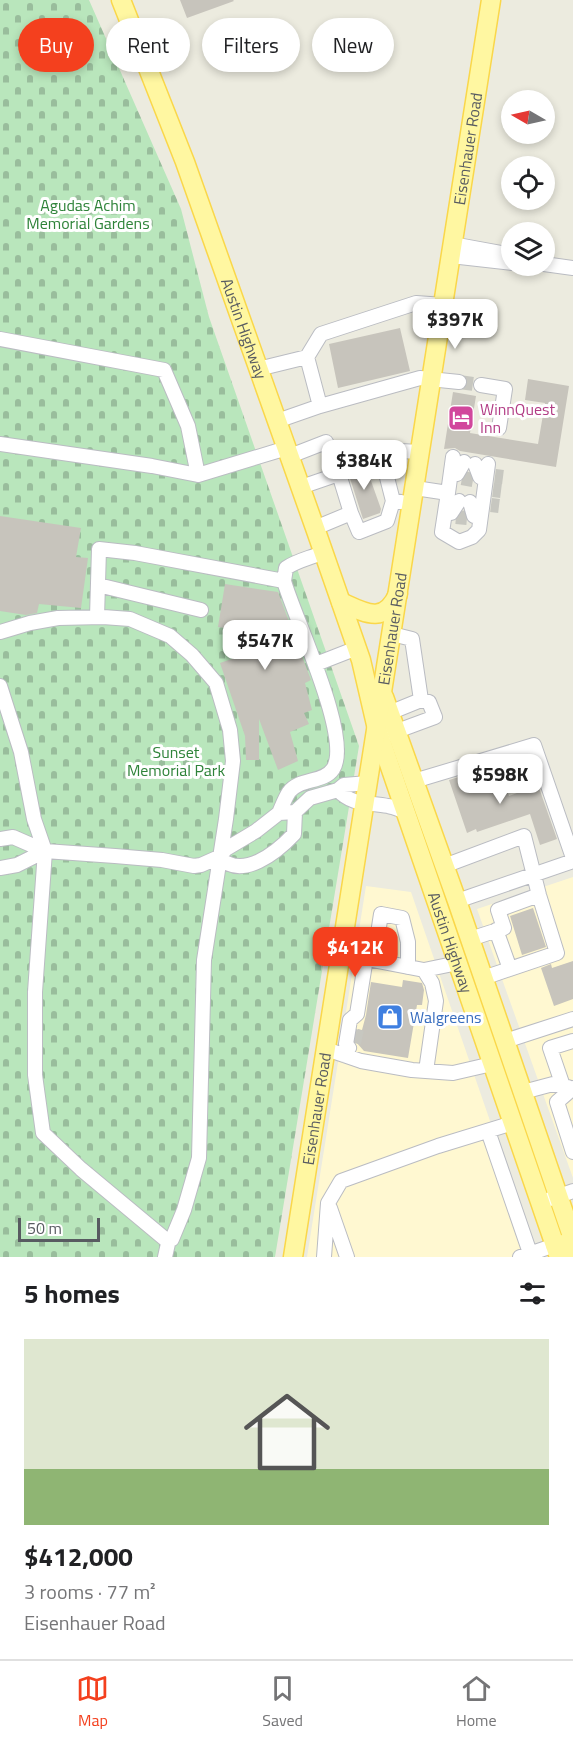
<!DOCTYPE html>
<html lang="en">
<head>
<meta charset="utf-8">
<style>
  body { margin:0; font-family:"Titillium Web",sans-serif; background:#f2f2f2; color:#202124; height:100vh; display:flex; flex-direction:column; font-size:22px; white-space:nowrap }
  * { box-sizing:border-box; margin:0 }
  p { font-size:20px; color:#757577 }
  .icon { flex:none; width:33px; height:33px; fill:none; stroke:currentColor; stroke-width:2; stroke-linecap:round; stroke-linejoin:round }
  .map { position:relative; height:1257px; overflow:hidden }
  .details { display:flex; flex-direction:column; background:#fff; flex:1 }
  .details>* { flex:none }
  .guide { position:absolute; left:18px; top:18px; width:537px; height:54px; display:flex; gap:12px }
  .needle { width:39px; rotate:279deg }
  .controls { position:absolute; left:501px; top:90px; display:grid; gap:12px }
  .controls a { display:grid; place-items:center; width:54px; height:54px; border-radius:50%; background:#fff; box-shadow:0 3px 9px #0003; font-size:30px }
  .scale { position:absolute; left:18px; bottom:15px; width:82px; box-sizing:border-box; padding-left:6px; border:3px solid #585b61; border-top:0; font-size:16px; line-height:21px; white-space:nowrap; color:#585b61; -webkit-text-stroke:4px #fff; paint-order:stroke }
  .price { position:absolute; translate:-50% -51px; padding:0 14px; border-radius:12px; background:#fff; color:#222; font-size:20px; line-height:39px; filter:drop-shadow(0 2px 3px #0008) }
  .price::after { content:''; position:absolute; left:50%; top:36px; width:18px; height:14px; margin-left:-9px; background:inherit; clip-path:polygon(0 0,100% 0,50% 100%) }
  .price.on { background:#f4401e; color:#fff }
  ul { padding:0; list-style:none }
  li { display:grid; align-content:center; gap:12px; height:318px; padding:0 24px }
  li span { display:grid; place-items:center; height:186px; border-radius:0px; color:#555 }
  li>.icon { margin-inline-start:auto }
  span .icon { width:108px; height:108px; fill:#fffc; stroke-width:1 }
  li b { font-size:26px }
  h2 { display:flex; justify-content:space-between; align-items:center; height:72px; padding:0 24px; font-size:26px }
  .chip { padding:0 21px; border-radius:27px; background:#fff; box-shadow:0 3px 9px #0003; font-size:21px; line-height:54px }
  .chip.on { background:#f4401e; color:#fff }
  .tab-bar { display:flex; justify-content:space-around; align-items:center; height:84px; border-top:2px solid #e0e0e0; background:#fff; font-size:16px; color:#757577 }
  .tab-bar a { display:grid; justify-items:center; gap:3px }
  .tab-bar .on { color:#f4401e }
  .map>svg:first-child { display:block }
  .commercial { fill:#fff8d1 }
  .cemetery { fill:url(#cemetery-stones) }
  .building { fill:#c7c4bc }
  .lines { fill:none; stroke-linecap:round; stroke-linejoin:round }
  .minor-tunnel { stroke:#c7c7c0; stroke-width:14; stroke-dasharray:14 7; stroke-linecap:butt }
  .minor-casing { stroke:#babcc2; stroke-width:16 }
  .major-casing { stroke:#fad74a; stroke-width:21 }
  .minor { stroke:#fff; stroke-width:14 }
  .major { stroke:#fff7a1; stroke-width:18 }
  .labels { text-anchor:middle; stroke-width:6; stroke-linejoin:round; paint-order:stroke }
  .street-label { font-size:16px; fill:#585b61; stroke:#fff }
  .park-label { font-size:16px; fill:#2e8339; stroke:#fff }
  .hotel-label { font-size:16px; fill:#b23c85; stroke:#fff; text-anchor:start }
  .shop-label { font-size:16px; fill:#366cbe; stroke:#fff; text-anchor:start }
</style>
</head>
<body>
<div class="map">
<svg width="573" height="1257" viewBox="0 0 573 1257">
  <defs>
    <pattern id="cemetery-stones" width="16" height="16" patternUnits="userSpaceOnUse" patternTransform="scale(1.5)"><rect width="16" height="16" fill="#b9e6bc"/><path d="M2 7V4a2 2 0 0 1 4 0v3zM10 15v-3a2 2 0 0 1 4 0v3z" fill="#99bd9c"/></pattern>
  </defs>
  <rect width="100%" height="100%" fill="#ecebdf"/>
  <path class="commercial" d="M573,877v301l-96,-269z
    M366,886l45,6 126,365h-230z"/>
  <path class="cemetery" d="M0,0h89l92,209 28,108 150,429 -84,511h-275z"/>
  <path class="building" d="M180,0h53l1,1 -47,17z
    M400,328l10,43 -72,17 -9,-44z
    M528,379l41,7 -13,81 -96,-16 -5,-3 -11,1 9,-57 23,4 -6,37 68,11 7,-41 -20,-3z
    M365,464l16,45 -1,4 -17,6 -16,-50z
    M0,516l81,12 -5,29 12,1 -7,50 -42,-4 -2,9 -11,2 -26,-4z
    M225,584l53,8 33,88 -6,3 7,27 -8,3 5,11 -19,8 8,29 -20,9 -19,-51v41h-13l-1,-24 -25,-73 20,-7 -9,-27 -13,-2z
    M499,768l10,28 29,-11 19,54 -17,6 -10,-31 -53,18 -1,-3 -9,4 -18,-53 13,-4 2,5z
    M533,908l13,39 -24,8 -12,-39z
    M573,961v38l-19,7 -13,-38 10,-4 1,4z
    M403,980l19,3 2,7 -2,15h-5l-9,53 -44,-7 -8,-9 2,-13 4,1 4,-15 5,-33 31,5z"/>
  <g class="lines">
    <path class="minor-tunnel" d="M459,382l22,3
      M495,476l8,1
      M462,478l11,2
      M493,490l8,1
      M491,505l8,1
      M456,517l11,1
      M354,1043l3,-14"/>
    <defs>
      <path id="minor" d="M452,244l60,11
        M451,256l61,7
        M544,264l29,4
        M0,339l164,31 24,56 10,49
        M307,357l14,-23 95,-31 27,2
        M258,369l49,-12 13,49 -43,15
        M481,385l24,4 -6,39
        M320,406l100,-28 39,4
        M0,444l152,22 46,9 89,-27
        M290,456l36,-14 13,32
        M335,463l45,-13
        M475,464l5,13
        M457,474l7,-12
        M301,487l38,-13 12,39 -36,15
        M415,488l33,5 -6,39 17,10 13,-5 7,-7 9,-66
        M448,493l5,-36
        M393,501l-13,-51 40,2
        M470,502l4,14
        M351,513l8,19 28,-11 6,-20 8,1
        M451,513l8,-12
        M284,581l2,-13c12,-8 25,-10 38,-16
        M98,585l103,25
        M97,617l2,-68 36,4 149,28c10,36 69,158 49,188 -9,14 -34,9 -44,23 -4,6 -7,14 -10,21
        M0,632l30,-9 28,-5 45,-1 27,2 40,17 22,19 24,28 14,47 3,31 -7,58 -22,141 -5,198 -15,52 -12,29h-7l-84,-70 -38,-36 -8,-58v-83l10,-141
        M316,664l41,-16
        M0,686l21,66 13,67 11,32 70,5 47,4 32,6 7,-1 18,-8 7,-8 30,-18 23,-18 16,-1 15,-14 28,-8 6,-5 24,-2
        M389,713l32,-13 -9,-61 -20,-5
        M389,734l46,-17 -6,-15 -8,-2
        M414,781l120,-36 39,113
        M338,790c14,16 31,12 50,16 6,1 12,4 18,6
        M0,839l13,-2 32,14
        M219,857c23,24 58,-5 75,-23l1,-22
        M444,866l80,-30 15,59 18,58 -74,25
        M0,868l17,-3 28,-14
        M457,901l116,-40
        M496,930l14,39
        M470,939l34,-11 -6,-18 41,-15
        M341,954l83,16 8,13 4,18 -10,70
        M374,959l7,-45 21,4 6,24v25
        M424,970l34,-7
        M505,1041l68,-22
        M326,1049l35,12 51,9 41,3 39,-9
        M344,1055l5,-7 -3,-4 4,-24 7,-6 9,-56
        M563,1086l-13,-38 23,-7
        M573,1088l-16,14 16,50
        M523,1092l30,-8 15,3
        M488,1131l42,122
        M550,1199l23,-8
        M330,1208l17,49
        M165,1257l4,-18
        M324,1257l4,-54 13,-22 97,-35 75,-23
        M520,1257l35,-12"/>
      <g id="major">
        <path id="s1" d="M121,0l64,162 130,366 46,132 16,69 182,528"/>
        <path d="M341,602c24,11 43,23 57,-8"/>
        <path d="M384,697l73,204 116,338"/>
        <path d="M555,1245l9,-1 6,3 3,9"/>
        <path id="s2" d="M293,1257l198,-1257"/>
      </g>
    </defs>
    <use href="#minor" class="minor-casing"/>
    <use href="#major" class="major-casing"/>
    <use href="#minor" class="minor"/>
    <use href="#major" class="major"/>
  </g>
  <defs>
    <symbol id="hotel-square" viewBox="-11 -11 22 22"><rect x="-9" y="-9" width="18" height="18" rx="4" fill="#d1479c" stroke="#fff"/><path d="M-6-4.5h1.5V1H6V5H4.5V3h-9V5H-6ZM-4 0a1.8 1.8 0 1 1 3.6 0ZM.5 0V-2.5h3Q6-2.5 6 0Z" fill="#fff"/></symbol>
    <symbol id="shop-square" viewBox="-11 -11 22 22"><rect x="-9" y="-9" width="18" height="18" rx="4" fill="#3f7fe0" stroke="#fff"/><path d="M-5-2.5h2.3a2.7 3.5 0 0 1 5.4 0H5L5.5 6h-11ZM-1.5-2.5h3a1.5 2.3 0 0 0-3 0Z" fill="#fff"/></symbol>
  </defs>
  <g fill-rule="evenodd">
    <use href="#hotel-square" x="446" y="403" width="30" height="30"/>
    <use href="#shop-square" x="375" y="1002" width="30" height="30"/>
  </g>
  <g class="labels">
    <g class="street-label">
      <text dy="6" stroke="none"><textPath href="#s2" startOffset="1122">Eisenhauer Road</textPath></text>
      <text dy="6" stroke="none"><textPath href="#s1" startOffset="351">Austin Highway</textPath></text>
      <text dy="6" stroke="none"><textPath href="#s2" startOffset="636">Eisenhauer Road</textPath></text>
      <text dy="6" stroke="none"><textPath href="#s1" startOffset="999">Austin Highway</textPath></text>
      <text dy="6" stroke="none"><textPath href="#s2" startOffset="150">Eisenhauer Road</textPath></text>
    </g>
    <g class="park-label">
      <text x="88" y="211">Agudas Achim<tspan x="88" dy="18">Memorial Gardens</tspan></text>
      <text x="176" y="758">Sunset<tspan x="176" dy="18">Memorial Park</tspan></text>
    </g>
    <g class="hotel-label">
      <text x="480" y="415">WinnQuest<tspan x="480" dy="18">Inn</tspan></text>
    </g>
    <g class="shop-label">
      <text x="410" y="1023">Walgreens</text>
    </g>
  </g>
</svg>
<div class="controls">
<a><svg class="needle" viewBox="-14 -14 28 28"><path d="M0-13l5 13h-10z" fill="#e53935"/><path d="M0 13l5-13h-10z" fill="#757577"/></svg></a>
<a><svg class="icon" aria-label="locate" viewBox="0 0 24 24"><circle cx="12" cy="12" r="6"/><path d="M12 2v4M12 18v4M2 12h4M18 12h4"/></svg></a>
<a><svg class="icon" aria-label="layers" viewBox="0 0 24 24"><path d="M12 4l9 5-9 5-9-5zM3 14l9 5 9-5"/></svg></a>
</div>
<div class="scale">50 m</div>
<b class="price" style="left:455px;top:350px">$397K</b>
<b class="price" style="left:364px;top:491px">$384K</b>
<b class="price" style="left:265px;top:671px">$547K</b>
<b class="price" style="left:500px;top:805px">$598K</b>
<b class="price on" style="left:355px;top:978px">$412K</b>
<div class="guide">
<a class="chip on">Buy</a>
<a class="chip">Rent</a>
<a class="chip">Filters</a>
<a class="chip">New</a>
</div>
</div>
<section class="details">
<h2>5 homes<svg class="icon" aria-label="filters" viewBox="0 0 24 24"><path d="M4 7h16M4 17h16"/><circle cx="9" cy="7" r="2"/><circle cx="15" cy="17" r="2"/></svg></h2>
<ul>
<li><span style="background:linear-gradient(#dfe7d0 70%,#8fb573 0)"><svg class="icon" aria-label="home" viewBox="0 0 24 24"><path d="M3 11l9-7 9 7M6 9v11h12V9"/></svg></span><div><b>$412,000</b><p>3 rooms · 77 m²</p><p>Eisenhauer Road</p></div></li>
</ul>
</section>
<nav class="tab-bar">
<a class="on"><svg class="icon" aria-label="map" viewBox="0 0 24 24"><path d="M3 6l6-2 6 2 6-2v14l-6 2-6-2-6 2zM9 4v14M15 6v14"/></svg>Map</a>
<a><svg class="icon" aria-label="saved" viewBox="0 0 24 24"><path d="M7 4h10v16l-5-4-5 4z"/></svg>Saved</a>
<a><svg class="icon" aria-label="home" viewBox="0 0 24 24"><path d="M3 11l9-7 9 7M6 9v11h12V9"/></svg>Home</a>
</nav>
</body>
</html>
